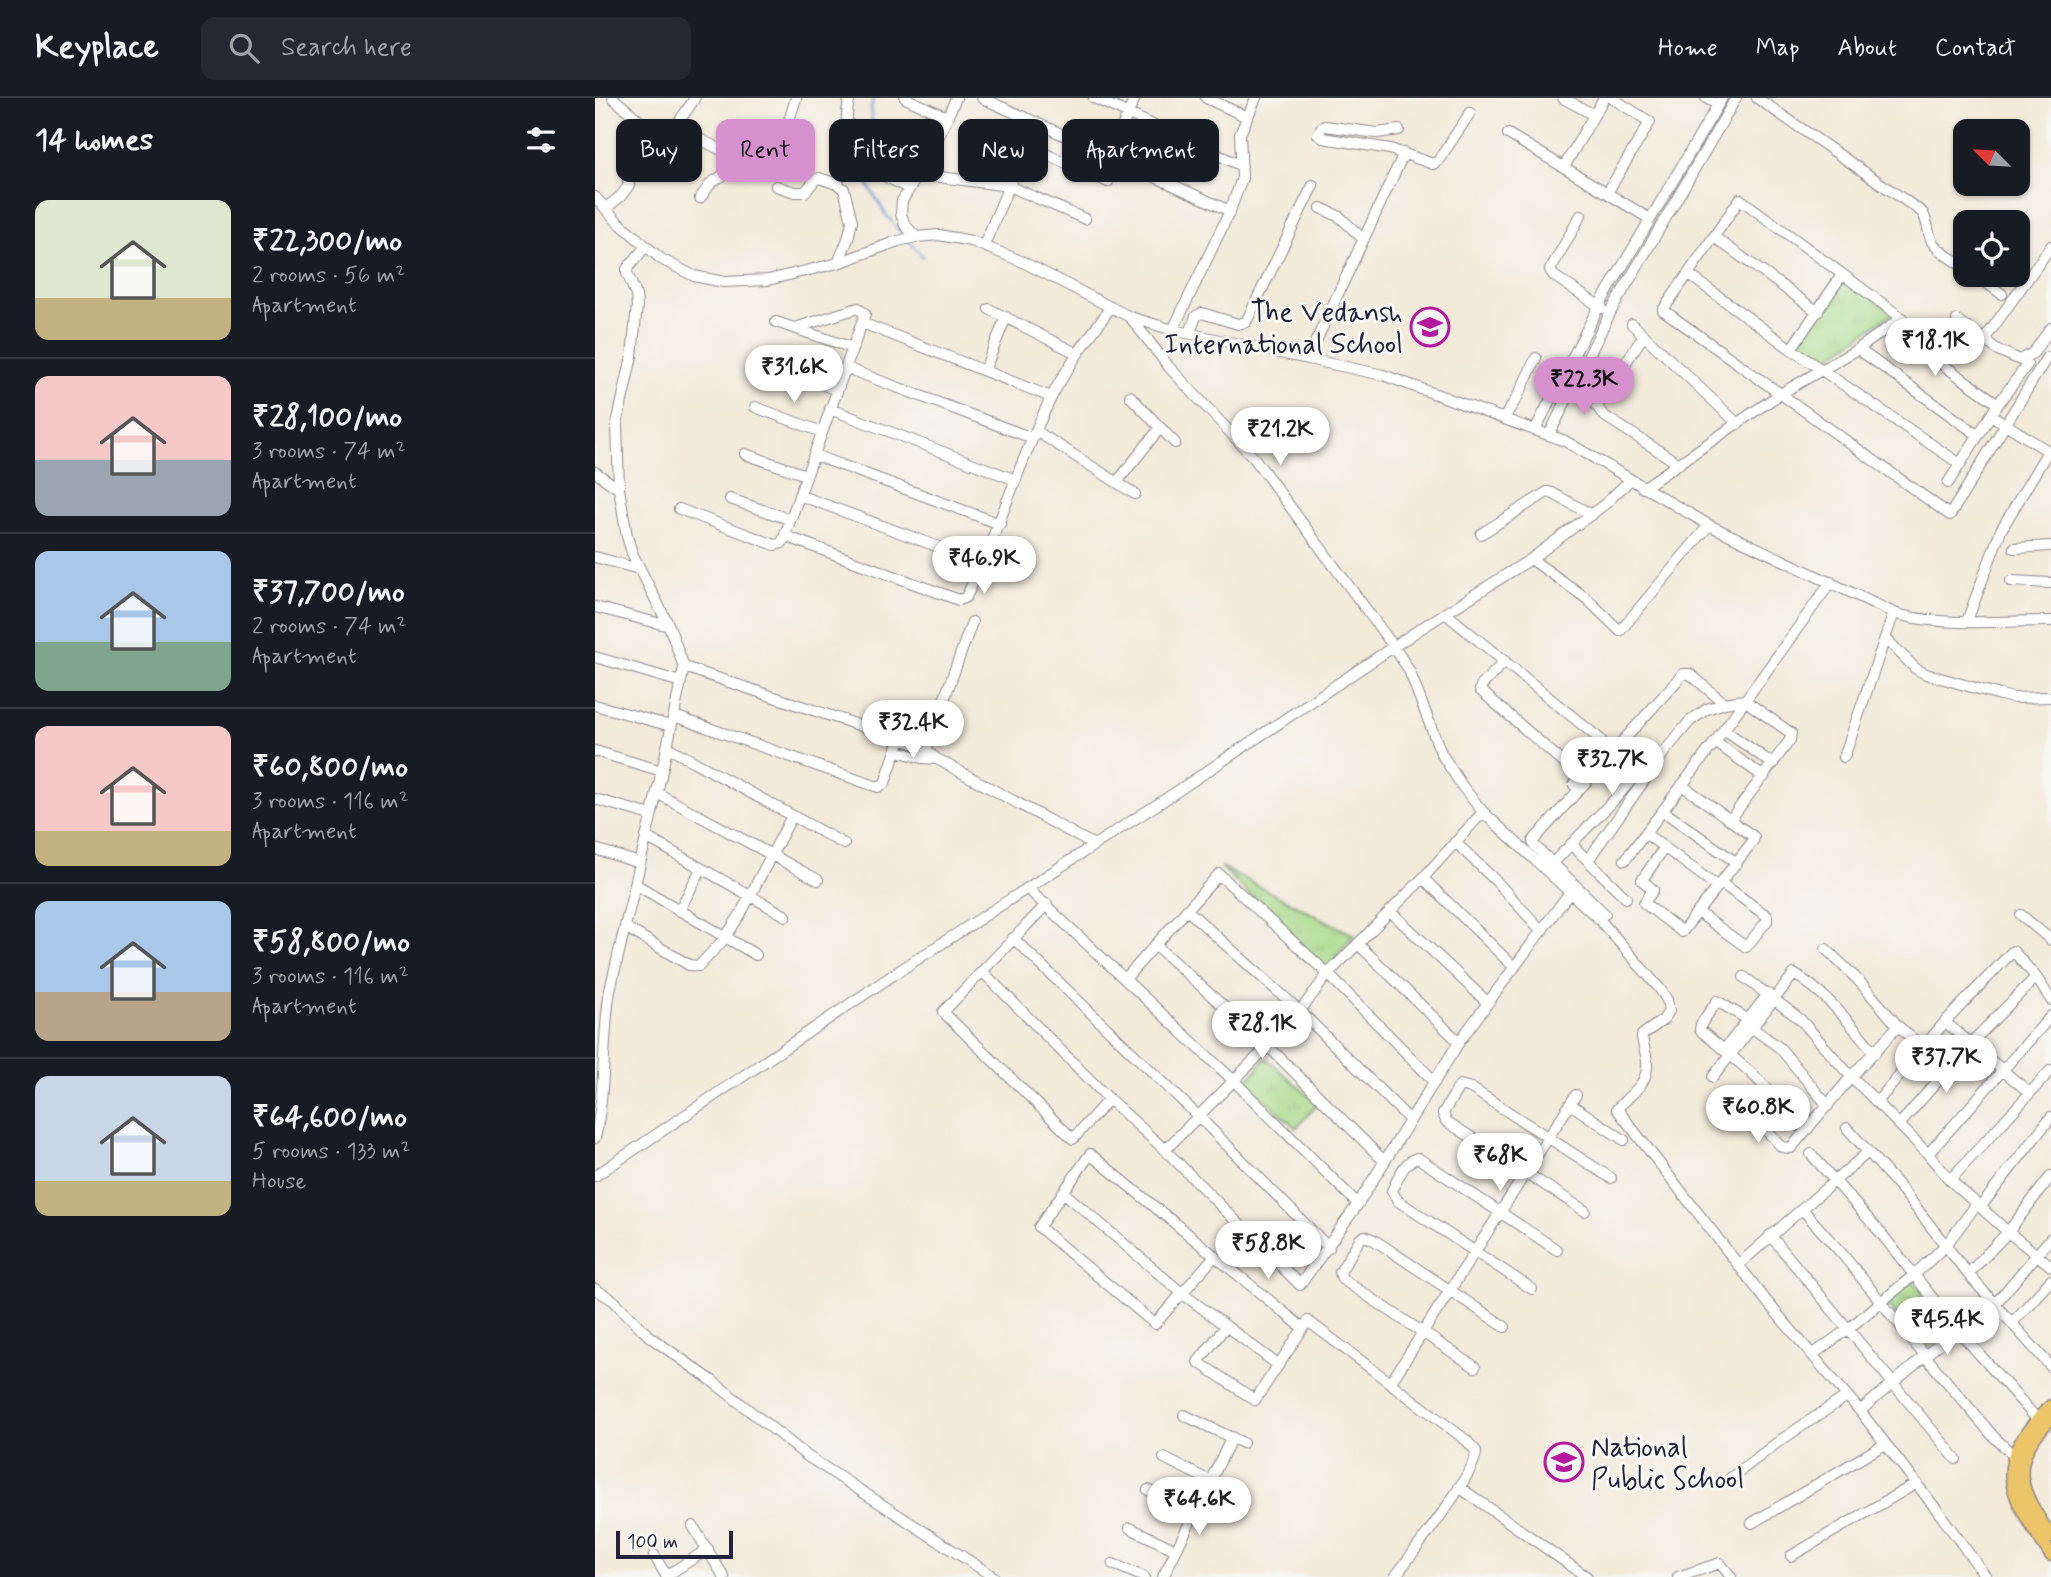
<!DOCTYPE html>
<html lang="en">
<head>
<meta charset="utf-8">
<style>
  body { margin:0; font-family:Mynerve,sans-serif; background:#242831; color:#f1f3f6; height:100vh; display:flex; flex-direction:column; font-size:26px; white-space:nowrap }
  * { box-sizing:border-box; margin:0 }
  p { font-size:23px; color:#9ea1a6 }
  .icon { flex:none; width:38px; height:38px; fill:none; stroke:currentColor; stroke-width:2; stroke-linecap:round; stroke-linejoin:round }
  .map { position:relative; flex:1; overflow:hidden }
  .details { display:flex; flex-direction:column; background:#171b24; width:595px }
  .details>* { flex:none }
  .top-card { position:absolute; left:21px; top:21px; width:665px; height:63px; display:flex; gap:14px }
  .needle { width:46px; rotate:294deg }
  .fabs { position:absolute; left:1358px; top:21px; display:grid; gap:14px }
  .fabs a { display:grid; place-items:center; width:77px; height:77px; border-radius:14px; background:#171b24; box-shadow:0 2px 5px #0004; font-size:35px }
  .scale { position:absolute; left:21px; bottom:18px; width:117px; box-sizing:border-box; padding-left:7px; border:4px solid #22223b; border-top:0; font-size:19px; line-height:24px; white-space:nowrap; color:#22223b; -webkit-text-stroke:5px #f6f6f2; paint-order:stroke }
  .price { position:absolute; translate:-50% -60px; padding:0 16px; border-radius:24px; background:#fff; color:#222; font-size:23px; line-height:46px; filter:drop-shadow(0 2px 4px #0008) }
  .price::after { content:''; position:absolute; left:50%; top:42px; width:21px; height:16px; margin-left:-10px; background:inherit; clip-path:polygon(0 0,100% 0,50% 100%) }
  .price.current { background:#d690ce; color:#111 }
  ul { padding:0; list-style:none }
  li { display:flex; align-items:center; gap:21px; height:175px; padding:0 35px }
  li+li { border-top:2px solid #363941 }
  li span { display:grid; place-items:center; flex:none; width:196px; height:140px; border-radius:14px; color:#555 }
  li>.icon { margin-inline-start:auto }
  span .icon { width:84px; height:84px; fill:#fffc; stroke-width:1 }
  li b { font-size:30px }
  h2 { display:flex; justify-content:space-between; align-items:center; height:84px; padding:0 35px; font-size:30px }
  .tag { padding:0 24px; border-radius:14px; background:#171b24; box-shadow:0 2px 5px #0004; font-size:24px; line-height:63px }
  .tag.current { background:#d690ce; color:#111 }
  header { display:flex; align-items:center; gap:42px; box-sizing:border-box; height:98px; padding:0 35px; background:#171b24; border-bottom:2px solid #363941 }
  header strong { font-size:33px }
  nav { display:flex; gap:38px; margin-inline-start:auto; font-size:24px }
  .search { width:490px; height:63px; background:#242831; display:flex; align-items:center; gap:18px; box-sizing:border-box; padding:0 24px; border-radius:14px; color:#9ea1a6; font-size:26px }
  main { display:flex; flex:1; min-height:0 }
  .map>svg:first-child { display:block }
  .park { fill:url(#park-tufts); stroke:#657e62; stroke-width:2 }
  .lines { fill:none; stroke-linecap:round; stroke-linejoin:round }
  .stream { stroke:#6fa0d9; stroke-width:2.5 }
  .minor-casing { stroke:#8a868a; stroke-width:12 }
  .major-casing { stroke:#8a868a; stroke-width:15 }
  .minor { stroke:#fff; stroke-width:10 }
  .major { stroke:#edc569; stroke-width:12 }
  .labels { text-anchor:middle; stroke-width:6; stroke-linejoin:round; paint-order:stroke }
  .poi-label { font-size:28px; fill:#22223b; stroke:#f6f6f2; text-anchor:end }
</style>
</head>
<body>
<header>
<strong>Keyplace</strong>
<div class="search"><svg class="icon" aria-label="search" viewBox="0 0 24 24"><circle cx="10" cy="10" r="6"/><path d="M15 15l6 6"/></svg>Search here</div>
<nav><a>Home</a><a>Map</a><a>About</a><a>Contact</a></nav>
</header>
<main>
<section class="details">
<h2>14 homes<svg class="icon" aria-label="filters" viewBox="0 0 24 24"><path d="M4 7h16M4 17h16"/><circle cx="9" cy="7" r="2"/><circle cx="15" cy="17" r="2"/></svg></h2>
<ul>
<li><span style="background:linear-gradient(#dfe7d0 70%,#c2b280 0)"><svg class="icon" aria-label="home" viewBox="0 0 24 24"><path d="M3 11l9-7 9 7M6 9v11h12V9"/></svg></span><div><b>₹22,300/mo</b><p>2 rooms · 56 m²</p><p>Apartment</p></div></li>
<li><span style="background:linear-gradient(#f6c9c9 60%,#9aa5b1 0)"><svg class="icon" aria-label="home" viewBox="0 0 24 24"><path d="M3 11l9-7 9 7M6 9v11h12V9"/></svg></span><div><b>₹28,100/mo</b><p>3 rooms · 74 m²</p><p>Apartment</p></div></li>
<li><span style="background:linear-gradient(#a9c7e8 65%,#7fa58c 0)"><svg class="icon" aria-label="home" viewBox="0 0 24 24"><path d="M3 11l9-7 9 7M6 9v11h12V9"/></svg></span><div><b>₹37,700/mo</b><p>2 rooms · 74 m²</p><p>Apartment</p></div></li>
<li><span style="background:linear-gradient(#f6c9c9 75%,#c2b280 0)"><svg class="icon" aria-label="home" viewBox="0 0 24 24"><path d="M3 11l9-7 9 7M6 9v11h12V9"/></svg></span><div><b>₹60,800/mo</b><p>3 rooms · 116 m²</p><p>Apartment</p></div></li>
<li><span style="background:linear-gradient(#a9c7e8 65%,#b9a48a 0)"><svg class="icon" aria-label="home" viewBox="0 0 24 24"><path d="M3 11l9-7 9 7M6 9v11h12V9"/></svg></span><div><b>₹58,800/mo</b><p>3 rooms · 116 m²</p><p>Apartment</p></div></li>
<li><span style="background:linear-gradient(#c9d6e8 75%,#c2b280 0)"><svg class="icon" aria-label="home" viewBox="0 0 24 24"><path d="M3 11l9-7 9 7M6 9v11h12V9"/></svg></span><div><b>₹64,600/mo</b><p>5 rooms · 133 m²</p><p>House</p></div></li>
</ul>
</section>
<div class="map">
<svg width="1456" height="1479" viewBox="0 0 1456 1479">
  <defs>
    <pattern id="park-tufts" width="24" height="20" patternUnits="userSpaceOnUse" patternTransform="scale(1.75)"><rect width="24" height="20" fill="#a8da89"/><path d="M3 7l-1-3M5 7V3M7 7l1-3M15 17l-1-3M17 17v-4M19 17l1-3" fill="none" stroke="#90bb77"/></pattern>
  </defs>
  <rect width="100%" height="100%" fill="#f6f6f2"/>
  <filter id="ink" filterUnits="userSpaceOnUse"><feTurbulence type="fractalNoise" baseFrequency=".0143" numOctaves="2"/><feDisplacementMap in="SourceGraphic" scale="14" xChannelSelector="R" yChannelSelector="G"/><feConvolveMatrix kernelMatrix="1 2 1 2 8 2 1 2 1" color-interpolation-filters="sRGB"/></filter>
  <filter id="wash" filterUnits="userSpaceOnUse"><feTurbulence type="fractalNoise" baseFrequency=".00686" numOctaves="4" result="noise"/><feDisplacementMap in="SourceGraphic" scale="28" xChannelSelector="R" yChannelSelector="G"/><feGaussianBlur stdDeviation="1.57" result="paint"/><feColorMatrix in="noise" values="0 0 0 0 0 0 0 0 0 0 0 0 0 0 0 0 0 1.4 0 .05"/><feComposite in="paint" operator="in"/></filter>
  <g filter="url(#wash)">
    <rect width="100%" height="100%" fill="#f3ead9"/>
    <path class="park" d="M1248,179l50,36 -70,48 -26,-16z
      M626,769l133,68 -28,33z
      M671,960l52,46 -22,24 -50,-46z
      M1317,1182l41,47 -27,23 -41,-47z"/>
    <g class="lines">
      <path class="stream" d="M278,0l-2,11 2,24 -7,48 20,34 18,21
        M314,143l14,16"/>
    </g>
  </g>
  <g filter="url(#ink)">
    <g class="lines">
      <defs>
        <path id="minor" d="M18,0l48,41
          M310,0l42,19
          M387,0l248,113
          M499,0l148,68
          M611,0l41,19
          M968,0l31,17 10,-17
          M1017,0l38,24 -43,71 43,26
          M1111,0l12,7
          M1162,0l165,114c8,13 5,23 11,31 7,10 23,18 32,25
          M79,31l21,-31
          M286,32l50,23
          M804,32l-22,3 -52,-7 -3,1 -4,7 5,4 67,11 43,15 5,-3 32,-48
          M913,36l99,59
          M432,43l9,-19
          M514,58l26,-58
          M969,69l30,-52
          M276,71l37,19
          M322,76l92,12 19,-40 80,36
          M242,86l7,-21 9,-18c-5,-18 -9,-28 -3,-47
          M181,88l19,6h10l10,-12 4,-2 18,6 7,5 8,32 -4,18 -10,24
          M0,99l22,24 44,38 33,17 30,6 44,-2 70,-17 60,-22 18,-4 23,-2 32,6 50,20 109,56 43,13 210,45 182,66 144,84 185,88c44,14 110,8 157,8
          M105,100l11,-15 19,-12 19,-24 36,-13 11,-36
          M11,110l15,-12 8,-11 -2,-12c11,-12 38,-46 55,-43l57,29
          M726,110l19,9 23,22
          M986,117l-31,55 4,6 48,32
          M321,139l-11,-12 -4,-11 1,-13 29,-48 25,-55
          M1119,139l104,75
          M389,147l25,-59 76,33
          M1093,176l103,75 169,115
          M1380,177l27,19
          M394,211l89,45
          M535,219l39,50 85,91 140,189 15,23 32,83 21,33 21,26 116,107 61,70 7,11 2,11 -6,9 -21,15c0,10 5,19 5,28 2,21 -18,32 -30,46l151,194 92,108 80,103 46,63
          M1362,222l41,30 22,10 13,-7 18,-25
          M181,224l77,26
          M267,225l189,74
          M1037,226l106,100
          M1295,229l108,77
          M578,232l57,-119 12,-33 -2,-44 16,-36
          M595,235l6,-17 6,-3 36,11 8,-2 67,-137
          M1049,237l-47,71 6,9 76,49
          M1389,242l67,-94
          M1196,251l51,-74
          M1263,251l120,86
          M713,260l96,-205
          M173,266l69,26
          M251,270l186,70
          M390,271l21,-52
          M535,298l45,47
          M160,309l67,25
          M235,311l186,71
          M909,320l14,-22 18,-38
          M940,332l64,-124 123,-208
          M441,333l99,63
          M954,337l61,-122 126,-215
          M150,356l61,21
          M219,357l186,69
          M0,374l24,17
          M522,384l43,-54
          M1353,385l50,-79 29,-39
          M1048,390l137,-94 78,-45 44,-31 -162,-119 -77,111 287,205 97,-158
          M204,397l183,68
          M135,401l59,20
          M84,411l96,36 7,-2 83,-229 -7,-6 -63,20
          M886,436l66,-42 5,1 40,22
          M190,438l174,64 7,-3c33,-64 52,-134 85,-199 16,-32 39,-61 59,-90
          M1419,450l37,-2
          M0,459l44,12
          M936,461l55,39 34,33 89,-106
          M1416,483l40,2
          M0,509l74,19
          M850,515l156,127 2,9 -29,36
          M1299,515l-9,25 31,31 10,5 74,21 14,3 37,-1
          M1372,523l34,-91 47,-79 -57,-36
          M0,559l86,25
          M910,563l-24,25 -1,4 100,87
          M89,569l234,78 19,14 157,86
          M0,607l76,21
          M79,618l204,71 7,-4 15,-44
          M1129,632l49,34
          M1120,644l49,35
          M72,649l177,97
          M331,652l46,-128
          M0,653l67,20
          M302,653l25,7 14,1
          M1249,659l41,-119
          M1087,687l48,35
          M62,695l161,87
          M0,701l56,16
          M1068,713l74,52
          M1051,736l72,53
          M51,739l140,79
          M860,744l41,39 46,50
          M976,746l55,54
          M0,751l45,14
          M993,762l77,-109 25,-30 17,-12 17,-6 20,-3 47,33 -1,7 -60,80 24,17 -1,4 -71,91 -38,-29 9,-13 -11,-10 22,-32
          M1030,762l90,-118 116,-160
          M955,768l64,-66 39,-45 12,-4
          M828,780l91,89
          M40,786l121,71
          M432,790l207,193 124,123
          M452,806l-104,108 130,127 36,-40
          M592,812l113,101 110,109
          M84,813l22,-42
          M796,814l97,91
          M1104,815l47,34 21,-26v-5l-46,-33
          M1010,816l-71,-69 -1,-4 150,-167h7l34,29
          M1426,817l30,25
          M30,829l64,38 10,1 26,-28 15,-23 52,-99
          M418,840l186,179 130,131
          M763,846l101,98
          M560,847l113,101 116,115
          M387,873l127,128 56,51 135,135 58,-81 101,-162 111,-150
          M1149,879l56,42 46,52 82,83 22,26 58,52 43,34
          M530,881l94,-105 109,100 107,108
          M1152,921l-30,-18 -16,23 -1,6 48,40 60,59
          M1350,924l85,71
          M1303,928l25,22
          M1156,929l29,21 48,58
          M1129,952l44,-56
          M1118,979l81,-103c34,20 56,50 81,79
          M1282,1004l68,-80 68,-71 23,26 15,23
          M975,1006l6,-9
          M1146,1006l41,43 9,1 61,-72 46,-50 -40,-46 -32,-31
          M1304,1027l71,-81 66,-67
          M1252,1030l56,63 65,83 83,93
          M0,1040c11,-48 7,-99 15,-148l52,-219 22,-104 -15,-41 -37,-73 -5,-17 -8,-47 -2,-65 15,-68 5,-50 -1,-11 -9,-22v-4l19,-23
          M570,1052l103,-104 32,-35 28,-37 95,-96 60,-66
          M1216,1056l69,78 77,97 35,-27
          M1333,1056l123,-138
          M0,1078l307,-207 259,-167 256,-171 114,-72 74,-55 25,-24
          M1355,1082l101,-110
          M468,1094l120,102 95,71
          M990,1113l-139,-90 -3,-8 17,-28 11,3 140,90
          M1175,1137l186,224
          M619,1159l-59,67 -116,-97 51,-73 213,174
          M1143,1167l64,-56
          M1373,1176l40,-42 43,-56
          M0,1191l18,11 37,37 61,43 96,76 187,121
          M937,1191l-134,-88 -6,-10c6,-12 12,-31 26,-33l139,92
          M1400,1206l56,-66
          M1417,1225l39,-43
          M631,1228l-28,36 57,38 53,-79 158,119 10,11c1,22 -65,103 -81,126
          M1217,1257l36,-26 66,-54 32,-30 30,-40h6l69,-88
          M880,1269l-133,-88 -2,-7 20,-33 5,-3 9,4 131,87
          M796,1284l179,-278 54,36
          M1265,1313l65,-55 -82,-101 -41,-46 65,-56
          M589,1317l59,28
          M1419,1358l-21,-20 -68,-80 32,-27 80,90
          M569,1360l46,23
          M1133,1382l50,-38 69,-46
          M864,1389l128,90
          M553,1392l47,22
          M1157,1425l133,-79
          M98,1428l31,51
          M535,1430l46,22
          M59,1457l13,22
          M1196,1458l126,-73
          M518,1466l31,13
          M71,1478l42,-27
          M568,1479l69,-140
          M1083,1479l42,-14 11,14"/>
        <path id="major" d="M1456,1308c-63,61 -41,86 0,149
          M1456,1320c-46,46 -32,71 0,119"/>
      </defs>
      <use href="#minor" class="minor-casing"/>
      <use href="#major" class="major-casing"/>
      <use href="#minor" class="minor"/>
      <use href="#major" class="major"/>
    </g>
  </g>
  <defs>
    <symbol id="school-ring" viewBox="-11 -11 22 22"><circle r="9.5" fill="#f6f6f2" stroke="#b5179e" stroke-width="1.5"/><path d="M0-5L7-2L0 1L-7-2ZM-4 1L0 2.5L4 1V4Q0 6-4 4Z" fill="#b5179e"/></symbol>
  </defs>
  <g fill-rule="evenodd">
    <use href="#school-ring" x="813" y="207" width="44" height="44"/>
    <use href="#school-ring" x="947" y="1342" width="44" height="44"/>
  </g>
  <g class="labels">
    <g class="poi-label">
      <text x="808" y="223">The Vedansh<tspan x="808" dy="32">International School</tspan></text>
      <text x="996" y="1358" text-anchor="start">National<tspan x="996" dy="32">Public School</tspan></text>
    </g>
  </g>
</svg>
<div class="fabs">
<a><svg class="needle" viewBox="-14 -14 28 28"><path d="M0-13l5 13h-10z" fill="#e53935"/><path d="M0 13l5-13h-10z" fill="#9ea1a6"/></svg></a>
<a><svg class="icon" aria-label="locate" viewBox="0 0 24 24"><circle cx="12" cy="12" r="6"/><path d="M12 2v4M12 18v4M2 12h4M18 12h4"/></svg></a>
</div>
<div class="scale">100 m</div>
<b class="price" style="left:1340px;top:280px">₹18.1K</b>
<b class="price" style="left:199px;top:307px">₹31.6K</b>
<b class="price current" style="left:989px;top:319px">₹22.3K</b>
<b class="price" style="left:685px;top:369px">₹21.2K</b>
<b class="price" style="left:389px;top:498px">₹46.9K</b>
<b class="price" style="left:318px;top:662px">₹32.4K</b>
<b class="price" style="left:1017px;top:699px">₹32.7K</b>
<b class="price" style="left:667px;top:963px">₹28.1K</b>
<b class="price" style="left:1351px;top:997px">₹37.7K</b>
<b class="price" style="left:1163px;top:1047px">₹60.8K</b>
<b class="price" style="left:905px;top:1095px">₹68K</b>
<b class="price" style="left:673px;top:1183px">₹58.8K</b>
<b class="price" style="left:1352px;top:1259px">₹45.4K</b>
<b class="price" style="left:604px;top:1439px">₹64.6K</b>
<div class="top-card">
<a class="tag">Buy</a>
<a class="tag current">Rent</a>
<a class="tag">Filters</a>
<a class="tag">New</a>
<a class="tag">Apartment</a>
</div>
</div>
</main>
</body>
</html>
